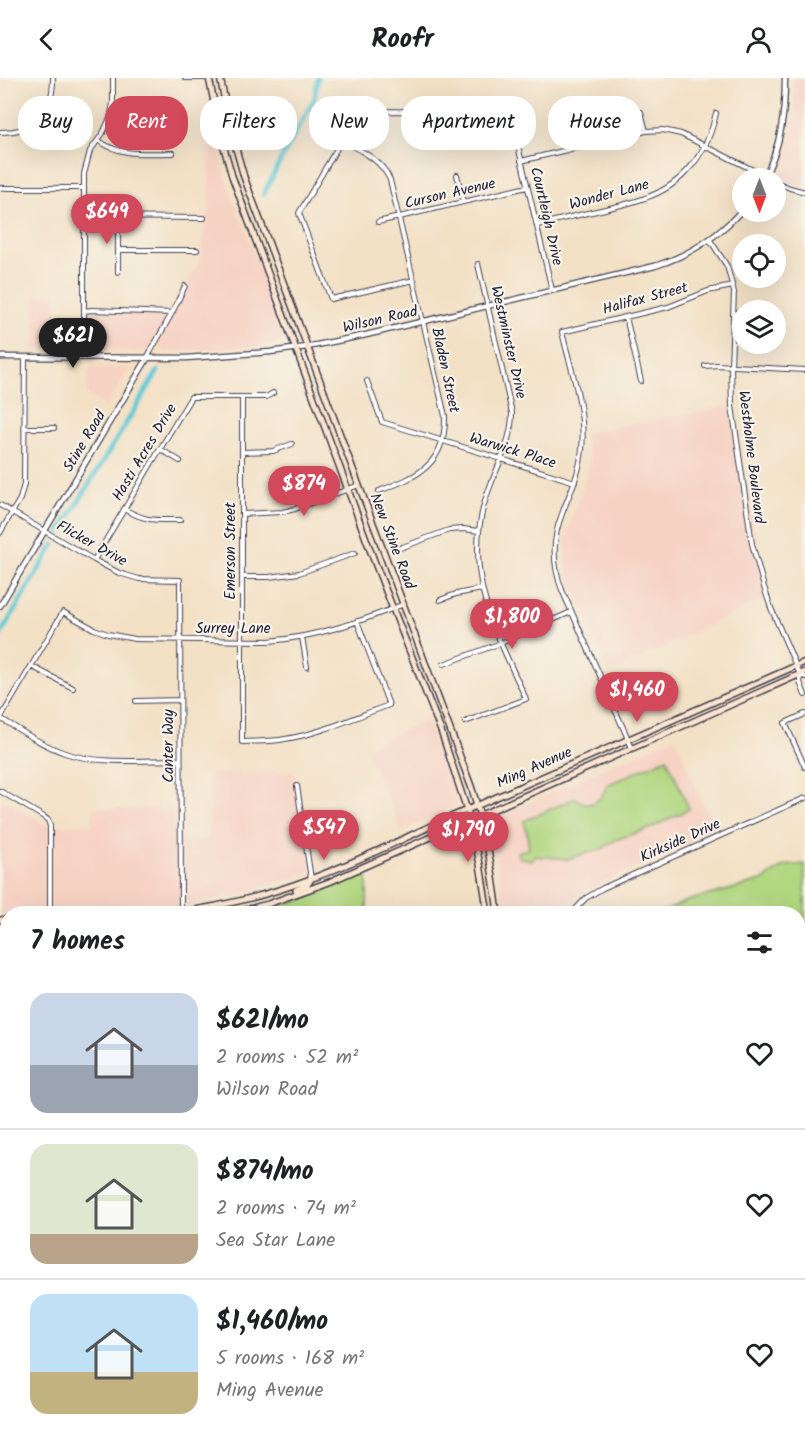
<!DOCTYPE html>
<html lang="en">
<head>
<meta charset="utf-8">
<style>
  body { margin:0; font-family:Kalam,sans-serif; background:#f6f6f6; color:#202124; height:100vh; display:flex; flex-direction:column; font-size:22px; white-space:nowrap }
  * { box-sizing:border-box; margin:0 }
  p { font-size:20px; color:#757577 }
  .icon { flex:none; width:33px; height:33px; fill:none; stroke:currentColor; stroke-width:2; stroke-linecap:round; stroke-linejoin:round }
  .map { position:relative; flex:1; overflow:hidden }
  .drawer { position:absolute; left:0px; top:828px; width:806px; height:536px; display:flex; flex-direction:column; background:#fff; border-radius:24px 24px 0 0; box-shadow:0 6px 24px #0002 }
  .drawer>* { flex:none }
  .guide { position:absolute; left:18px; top:18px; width:770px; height:54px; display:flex; gap:12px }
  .needle { width:39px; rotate:180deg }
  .buttons { position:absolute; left:732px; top:90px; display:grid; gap:12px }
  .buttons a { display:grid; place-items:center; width:54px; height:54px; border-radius:50%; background:#fff; box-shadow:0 6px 24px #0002; font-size:30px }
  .price { position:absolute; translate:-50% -51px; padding:0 14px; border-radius:21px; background:#d1495b; color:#fff; font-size:20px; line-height:39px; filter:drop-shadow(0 2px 3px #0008) }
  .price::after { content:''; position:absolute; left:50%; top:36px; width:18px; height:14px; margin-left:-9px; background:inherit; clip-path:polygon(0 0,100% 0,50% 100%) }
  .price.selected { background:#222; color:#fff }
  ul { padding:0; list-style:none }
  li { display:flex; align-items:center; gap:18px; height:150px; padding:0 30px }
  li+li { border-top:2px solid #e0e0e0 }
  li span { display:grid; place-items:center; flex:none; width:168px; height:120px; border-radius:18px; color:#555 }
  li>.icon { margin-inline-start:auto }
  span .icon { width:72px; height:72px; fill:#fffc; stroke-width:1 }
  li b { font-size:26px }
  h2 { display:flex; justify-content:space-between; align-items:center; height:72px; padding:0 30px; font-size:26px }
  .chip { padding:0 21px; border-radius:24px; background:#fff; box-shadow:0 6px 24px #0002; font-size:21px; line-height:54px }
  .chip.selected { background:#d1495b; color:#fff }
  header { display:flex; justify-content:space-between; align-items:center; height:78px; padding:0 30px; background:#fff; font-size:27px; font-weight:600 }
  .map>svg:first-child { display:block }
  .built { fill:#f6d2c3 }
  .green { fill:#b1d780; stroke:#6a7c5e; stroke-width:1.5 }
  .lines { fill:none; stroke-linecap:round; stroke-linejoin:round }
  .canal { stroke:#5cc8d5; stroke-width:5 }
  .minor-casing { stroke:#413f50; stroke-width:6 }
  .tertiary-casing { stroke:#413f50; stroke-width:7 }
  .secondary-casing { stroke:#413f50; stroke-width:8 }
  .minor { stroke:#fff; stroke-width:4 }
  .tertiary { stroke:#fff; stroke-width:4.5 }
  .secondary { stroke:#fbe5cf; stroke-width:5 }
  .labels { text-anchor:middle; stroke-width:4.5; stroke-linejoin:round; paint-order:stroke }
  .street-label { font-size:15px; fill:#22223b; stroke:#f7f3e8 }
</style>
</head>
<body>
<header><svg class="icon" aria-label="back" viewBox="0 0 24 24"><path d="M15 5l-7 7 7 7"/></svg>Roofr<svg class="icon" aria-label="person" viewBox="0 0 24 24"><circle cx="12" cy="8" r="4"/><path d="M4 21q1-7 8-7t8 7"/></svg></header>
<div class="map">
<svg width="805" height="1363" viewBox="0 0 805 1363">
  <rect width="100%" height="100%" fill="#f7f3e8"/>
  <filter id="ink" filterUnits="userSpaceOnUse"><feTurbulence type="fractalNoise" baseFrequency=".0167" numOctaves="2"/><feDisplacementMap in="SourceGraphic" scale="12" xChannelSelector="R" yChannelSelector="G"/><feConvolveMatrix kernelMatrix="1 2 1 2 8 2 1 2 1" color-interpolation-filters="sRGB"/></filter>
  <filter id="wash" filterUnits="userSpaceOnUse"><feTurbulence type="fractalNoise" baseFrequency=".008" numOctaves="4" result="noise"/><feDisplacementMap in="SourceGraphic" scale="24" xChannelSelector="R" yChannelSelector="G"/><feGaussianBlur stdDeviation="1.35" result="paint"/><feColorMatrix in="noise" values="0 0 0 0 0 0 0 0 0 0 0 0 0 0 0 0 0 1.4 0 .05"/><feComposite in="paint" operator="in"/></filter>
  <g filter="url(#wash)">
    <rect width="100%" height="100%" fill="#f3e1c6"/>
    <path class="built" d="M794,0h11v108l-19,-6 -6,-3 -2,-3 9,-27 4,-19 3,-22z
      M209,36l10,40 12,39 57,145 -1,2 -2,2 -21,3 -54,5 -45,1 -4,-2 -1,-3 -17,5 -53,-1 -1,-41 79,2 31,-48 10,-54z
      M35,216l22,1 1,55h-23z
      M88,290h42l-24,39 -19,-13z
      M732,328l35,191 -158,76 -42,-100 -2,-33 15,-45 10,-35 -7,-27z
      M427,641l31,86 -56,26 -37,-83z
      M675,659l39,94 -128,59 -15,13 -8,10h-60l-4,-43 -10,-50z
      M294,693l18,100 -70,22 -82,17 -58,3 -102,-1v-113l45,26h47v-17l82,1v31l35,-1 1,-65z
      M0,854h8l-1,164h-7z
      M805,1032v137l-7,1v-137z"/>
    <path class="green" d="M667,680l22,51 -38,19 -36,12 -13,9 -35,10 -32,-3 -2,4 -15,-3 -1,-5 12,-3 -2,-16 -3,-12 51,-23c16,12 26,4 32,-13z
      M805,786v126l-7,1v-77l-137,-1 26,-12 75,-20 22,-15z
      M367,794v41h-97v-4l38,-12z
      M798,1212l7,78v73h-75l-1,-7h69z
      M603,1356h66l1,7h-66z"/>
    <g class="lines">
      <path class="canal" d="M264,116l15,-31 35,-63 4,-22
        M60,454l98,-161
        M0,557l54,-91"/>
    </g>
  </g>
  <g filter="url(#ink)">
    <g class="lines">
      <defs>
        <path id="minor" d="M185,0h27
          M575,34l8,34
          M641,34l5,19
          M0,54c36,0 53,-19 53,-54
          M98,62c22,17 49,13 75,13
          M342,62c19,11 39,19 48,40l55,236c1,49 -27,60 -66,75
          M521,83l125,-30 17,-1 18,4 88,44
          M457,97l6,27
          M776,104l14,6 15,4
          M0,110h83
          M84,139l120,1
          M378,144l149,-35
          M537,147c22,-5 45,-11 68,-16 13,-3 27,-6 40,-11 39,-13 63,-46 71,-85
          M710,162l17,26 7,26 -3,74 1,40 20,138 12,43 7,21 25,58 4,8 5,3
          M118,172h79
          M118,194v-54
          M414,202l-83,19 -32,-86 60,-102 151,1 42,178
          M84,233l8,-1 80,3
          M626,239l15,64
          M84,280v-184l6,-23 13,-18 7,-15 3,-15v-25
          M147,280l25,-45 13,-27
          M705,288l12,-1 88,5
          M367,303l15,41 193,60
          M242,319v345c14,-1 28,0 43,-3 35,-5 70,-22 104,-34l-32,-84
          M24,350h30
          M160,371l20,12
          M242,374l31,-1 19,-7
          M0,427l94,55 25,13 20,6 41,1 1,332
          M124,431c23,13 31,11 56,11
          M242,436l40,-2 13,-3 64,-24
          M0,455l20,-34 4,-15 1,-126
          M400,470l49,-18 14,-1 16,2
          M94,482l97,-163h75l7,-4
          M242,499h27l30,-4 56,-20
          M440,522l16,-6 26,-5
          M302,559l5,30
          M444,586l57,-21 70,-31
          M31,588l42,22
          M800,596v8l5,13
          M136,623l44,-1
          M805,636l-20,9 20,44
          M0,640c21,13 42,27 65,35 36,12 77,7 115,7
          M0,641l63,-107 31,17 14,5 27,5 134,2c47,-4 91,-19 135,-37
          M465,644l61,-23c-30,-67 -63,-123 -41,-198 9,-30 27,-57 27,-88l-34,-149
          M632,670l-70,-158c-9,-24 -10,-51 0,-76 8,-22 18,-41 20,-65 4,-39 -11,-79 -20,-117l106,-25 40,-16 25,-5
          M297,708l14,93
          M0,713l44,26 4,3 2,6v88
          M571,836l15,-16 17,-10 202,-90
          M0,890l8,1
          M0,926h8
          M802,943l3,12
          M798,1004l7,-1
          M0,1156h8
          M798,1174l7,-1
          M798,1184l7,-1
          M0,1216h8
          M566,1356l1,7
          M700,1356l1,7
          M43,1363v-7
          M110,1363v-7"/>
        <path id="tertiary" d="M764,100c17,-32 21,-64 21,-100
          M0,279l186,1 84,-6 37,-5 59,-12 289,-69c35,-11 63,-29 87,-56
          M0,528l147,-247"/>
        <path id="secondary" d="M209,0l12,59 11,39 143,387 66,168 29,88 10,45 8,50
          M220,0l13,60 11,39 227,609c14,42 22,84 27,128
          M296,812l11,-5 4,-6
          M167,836c50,-6 99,-18 146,-36 52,-19 102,-46 154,-68 112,-50 225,-98 338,-148
          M229,836l39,-10 61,-22 476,-210
          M0,842l8,-1
          M0,849h8
          M499,1356v7
          M489,1363v-7"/>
      </defs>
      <use href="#minor" class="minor-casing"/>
      <use href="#tertiary" class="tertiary-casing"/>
      <use href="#secondary" class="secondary-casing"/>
      <use href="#minor" class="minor"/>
      <use href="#tertiary" class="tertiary"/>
      <use href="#secondary" class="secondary"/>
    </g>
  </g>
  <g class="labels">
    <g class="street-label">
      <text transform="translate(450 115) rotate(-13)" y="5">Curson Avenue</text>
      <text transform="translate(609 116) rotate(-15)" y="5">Wonder Lane</text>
      <text transform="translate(547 138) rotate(77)" y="5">Courtleigh Drive</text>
      <text transform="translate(645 220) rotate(-15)" y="5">Halifax Street</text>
      <text transform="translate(380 241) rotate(-13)" y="5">Wilson Road</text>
      <text transform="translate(509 264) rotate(77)" y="5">Westminster Drive</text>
      <text transform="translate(446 292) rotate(78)" y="5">Bladen Street</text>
      <text transform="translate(84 363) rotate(-59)" y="5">Stine Road</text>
      <text transform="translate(513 372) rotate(17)" y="5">Warwick Place</text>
      <text transform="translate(144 374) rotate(-59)" y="5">Hasti Acres Drive</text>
      <text transform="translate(752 379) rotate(83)" y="5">Westholme Boulevard</text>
      <text transform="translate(393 463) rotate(69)" y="5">New Stine Road</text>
      <text transform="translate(92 465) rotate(29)" y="5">Flicker Drive</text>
      <text transform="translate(230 473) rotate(-90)" y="5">Emerson Street</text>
      <text x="233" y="555">Surrey Lane</text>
      <text transform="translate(168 668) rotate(-90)" y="5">Canter Way</text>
      <text transform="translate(534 689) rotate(-24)" y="5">Ming Avenue</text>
      <text transform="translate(680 762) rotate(-24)" y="5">Kirkside Drive</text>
    </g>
  </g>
</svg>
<div class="buttons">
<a><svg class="needle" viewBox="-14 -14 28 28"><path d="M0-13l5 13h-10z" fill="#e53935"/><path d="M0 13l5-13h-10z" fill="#757577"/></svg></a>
<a><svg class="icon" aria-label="locate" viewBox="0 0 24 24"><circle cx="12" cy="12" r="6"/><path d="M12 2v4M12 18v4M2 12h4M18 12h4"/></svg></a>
<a><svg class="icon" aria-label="layers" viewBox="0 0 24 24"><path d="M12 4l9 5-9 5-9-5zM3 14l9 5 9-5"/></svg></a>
</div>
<b class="price" style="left:107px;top:167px">$649</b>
<b class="price selected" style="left:73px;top:291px">$621</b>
<b class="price" style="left:304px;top:439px">$874</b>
<b class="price" style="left:512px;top:572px">$1,800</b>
<b class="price" style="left:637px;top:645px">$1,460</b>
<b class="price" style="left:324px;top:783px">$547</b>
<b class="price" style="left:468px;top:785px">$1,790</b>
<div class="guide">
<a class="chip">Buy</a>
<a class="chip selected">Rent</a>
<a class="chip">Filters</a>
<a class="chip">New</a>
<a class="chip">Apartment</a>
<a class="chip">House</a>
</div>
<section class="drawer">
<h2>7 homes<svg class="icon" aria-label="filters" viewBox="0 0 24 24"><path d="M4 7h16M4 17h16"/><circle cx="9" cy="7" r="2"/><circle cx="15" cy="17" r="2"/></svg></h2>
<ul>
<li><span style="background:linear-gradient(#c9d6e8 60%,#9aa5b1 0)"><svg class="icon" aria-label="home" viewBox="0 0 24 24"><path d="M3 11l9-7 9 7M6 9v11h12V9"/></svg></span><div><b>$621/mo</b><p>2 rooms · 52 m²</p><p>Wilson Road</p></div><svg class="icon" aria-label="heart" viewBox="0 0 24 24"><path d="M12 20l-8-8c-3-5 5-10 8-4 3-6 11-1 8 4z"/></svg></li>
<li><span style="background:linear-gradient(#dfe7d0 75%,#b9a48a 0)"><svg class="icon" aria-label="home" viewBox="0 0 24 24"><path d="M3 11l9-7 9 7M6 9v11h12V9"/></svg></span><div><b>$874/mo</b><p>2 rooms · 74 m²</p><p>Sea Star Lane</p></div><svg class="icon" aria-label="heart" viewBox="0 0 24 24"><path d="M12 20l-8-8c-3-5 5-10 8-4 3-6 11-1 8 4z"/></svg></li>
<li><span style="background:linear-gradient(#bfe0f5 65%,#c2b280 0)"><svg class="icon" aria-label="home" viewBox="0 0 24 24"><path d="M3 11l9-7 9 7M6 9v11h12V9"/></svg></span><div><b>$1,460/mo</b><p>5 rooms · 168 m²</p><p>Ming Avenue</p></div><svg class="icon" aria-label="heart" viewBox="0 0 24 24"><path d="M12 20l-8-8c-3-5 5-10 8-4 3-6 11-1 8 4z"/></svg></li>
</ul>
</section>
</div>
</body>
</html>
